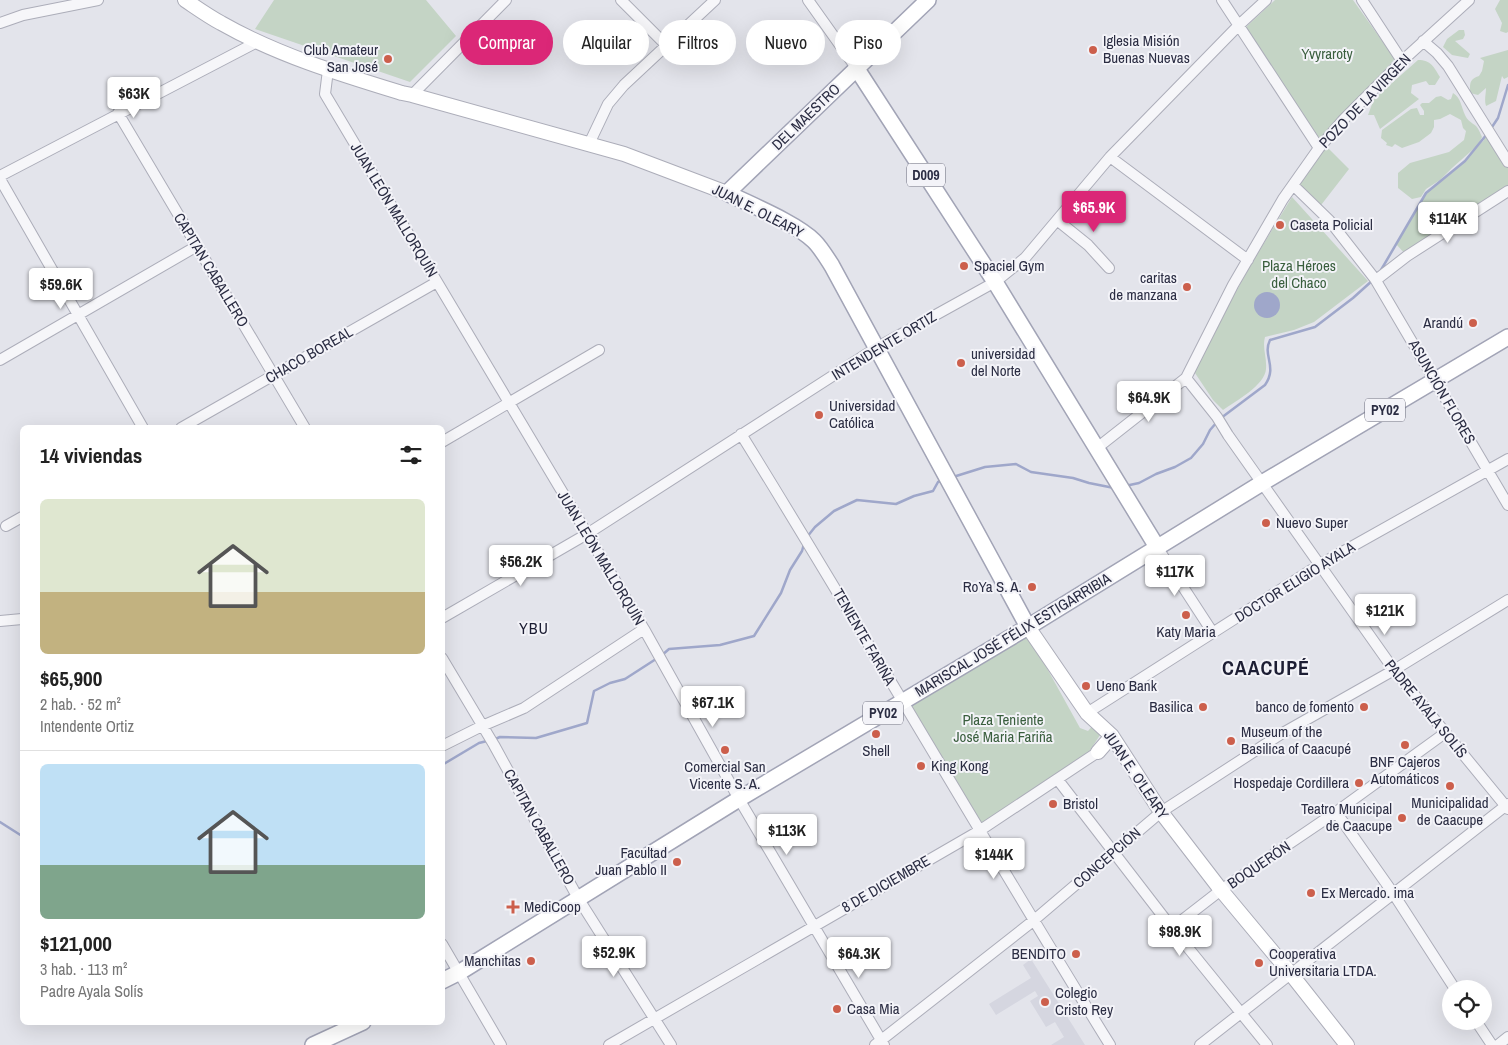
<!DOCTYPE html>
<html lang="es">
<head>
<meta charset="utf-8">
<style>
  body { margin:0; font-family:"Archivo Narrow",sans-serif; background:#f2f2f2; color:#222; height:100vh; display:flex; flex-direction:column; font-size:19px; white-space:nowrap }
  * { box-sizing:border-box; margin:0 }
  p { font-size:16px; color:#767676 }
  .icon { flex:none; width:28px; height:28px; fill:none; stroke:currentColor; stroke-width:2; stroke-linecap:round; stroke-linejoin:round }
  .map { position:relative; flex:1; overflow:hidden }
  .sheet { position:absolute; left:20px; top:425px; width:425px; height:600px; display:flex; flex-direction:column; background:#fff; border-radius:8px; box-shadow:0 5px 20px #0002 }
  .sheet>* { flex:none }
  .guide { position:absolute; left:460px; top:20px; width:475px; height:45px; display:flex; gap:10px }
  .tools { position:absolute; left:1442px; top:980px; display:grid; gap:10px }
  .tools a { display:grid; place-items:center; width:50px; height:50px; border-radius:50%; background:#fff; box-shadow:0 5px 20px #0002; font-size:25px }
  .price { position:absolute; translate:-50% -42px; padding:0 11px; border-radius:5px; background:#fff; color:#222; font-size:16px; line-height:32px; filter:drop-shadow(0 1px 2px #0008) }
  .price::after { content:''; position:absolute; left:50%; top:30px; width:15px; height:11px; margin-left:-8px; background:inherit; clip-path:polygon(0 0,100% 0,50% 100%) }
  .price.on { background:#db2777; color:#fff }
  ul { padding:0; list-style:none }
  li { display:grid; align-content:center; gap:10px; height:265px; padding:0 20px }
  li+li { border-top:1px solid #e0e0e0 }
  li span { display:grid; place-items:center; height:155px; border-radius:8px; color:#555 }
  li>.icon { margin-inline-start:auto }
  span .icon { width:90px; height:90px; fill:#fffc; stroke-width:1 }
  li b { font-size:21px }
  h2 { display:flex; justify-content:space-between; align-items:center; height:60px; padding:0 20px; font-size:21px }
  .chip { padding:0 18px; border-radius:22px; background:#fff; box-shadow:0 5px 20px #0002; font-size:18px; line-height:45px }
  .chip.on { background:#db2777; color:#fff }
  .map>svg:first-child { display:block }
  .built { fill:#d5d6e0 }
  .green { fill:#c4d4c5 }
  .water { fill:#9fa7ca }
  .lines { fill:none; stroke-linecap:round; stroke-linejoin:round }
  .stream { stroke:#9fa7ca; stroke-width:2.5 }
  .street-casing { stroke:#acadb9; stroke-width:12 }
  .secondary-casing { stroke:#acadb9; stroke-width:16 }
  .primary-casing { stroke:#a2a4b6; stroke-width:18 }
  .street { stroke:#f6f6f9; stroke-width:10 }
  .secondary { stroke:#fff; stroke-width:14 }
  .primary { stroke:#fff; stroke-width:15 }
  .poi-dot { fill:#cc5f4c; stroke:#f3f3f8; stroke-width:2 }
  .labels { text-anchor:middle; stroke-width:4; stroke-linejoin:round; paint-order:stroke }
  .shield { fill:#f3f3f8; stroke:#676879; stroke-width:1 }
  .shield-label { font-size:14px; font-weight:bold; fill:#2b2d43 }
  .poi-label { font-size:15px; fill:#2b2d43; stroke:#f3f3f8; text-anchor:start }
  .park-label { font-size:15px; fill:#395e3d; stroke:#f3f3f8 }
  .street-label { font-size:15px; fill:#2b2d43; stroke:#f3f3f8 }
  .neighbourhood-label { font-size:16px; letter-spacing:1px; fill:#1d1e34; stroke:#f3f3f8 }
  .district-label { font-size:20px; font-weight:bold; letter-spacing:1px; fill:#1d1e34; stroke:#f3f3f8 }
</style>
</head>
<body>
<div class="map">
<svg width="1508" height="1045" viewBox="0 0 1508 1045">
  <rect width="100%" height="100%" fill="#e3e4eb"/>
  <path class="built" d="M1031,959l54,86h-34l13,-8 -9,-15 -9,5 -16,-26 8,-5 -3,-5 -39,24 -7,-11 42,-26 -8,-13z"/>
  <path class="green" d="M274,0h152l30,36 -46,46 -155,-53z
    M1275,0h78l42,59 -75,80 -75,-111z
    M1500,0h8v32l-2,1 -6,-2 2,-8 -7,-14z
    M1459,30h5l1,5 -2,4 -8,2 15,13 -2,4 -16,-3 -9,-8 4,-8z
    M1508,50v27l-4,2 -2,-3 -6,25 -10,5c-2,-6 0,-12 0,-18l-8,7 -8,-2c0,-9 -1,-14 9,-17l3,-5 2,-10 -4,-3z
    M1418,60c13,0 16,7 22,17l-5,8h-6l-3,-4 -14,4 -1,8 8,6 -39,30 -6,-14h-6l6,-16z
    M1453,93c8,5 8,13 12,22 2,5 7,8 11,11 3,3 4,7 6,11l-4,8 -26,23 -12,12 -14,9 -5,8 -9,2 -14,-11v-15l12,-10 39,-11 15,-12 2,-9 -3,-3 -2,-8 -11,-6 -10,5 -6,1v7l-3,6 -12,9 -17,6 -7,-4 -3,3 -6,-2 1,-2 -6,-5 1,-8 29,-21 6,-1 3,7h4v-4l-4,-6 2,-2h7l7,-6 5,-1 7,4 3,-1z
    M1485,125l23,37v29l-101,65 -11,-12 30,-51 27,-21 31,-32z
    M1323,143l26,26 -31,40 -25,-24z
    M1292,197l76,84 -54,41 -20,8 -29,7c-3,11 2,20 1,32 -1,16 -30,32 -43,41l-10,-10 -20,-30 56,-102z
    M1028,634l52,94 8,3 7,-8 7,9 -15,23 -106,69 -73,-118z"/>
  <path class="water" d="M1254 305a13 13 0 1 1 26 0a13 13 0 1 1-26 0Z"/>
  <g class="lines">
    <path class="stream" d="M1490,130l8,-12 10,-33
      M1381,270l45,-77 39,-32 22,-27
      M1221,418l44,-33c13,-19 -3,-29 5,-45l45,-13 38,-29 20,-18
      M953,477l32,-10 31,-3 15,8 42,6 16,5 25,5
      M1125,486l14,-3 17,-9 19,-7 16,-9 12,-14 7,-14 7,-8
      M807,537l8,-10 19,-16 23,-11 39,4 18,-8 19,-5 5,-9 5,-2
      M661,656l8,-7 51,-4 34,-9 27,-43 9,-23 12,-19 2,-7
      M495,739l5,-2 36,1 51,-15 7,-32 16,-8 15,-4 31,-20
      M442,765l37,-22 8,-2
      M0,822l22,14"/>
    <defs>
      <path id="street" d="M621,0l45,45
        M808,0l49,69
        M1222,0l97,148
        M1362,0l40,61
        M0,23l23,-8 75,-15
        M1423,41l14,12 11,13 60,96
        M328,70l-3,24 319,535 95,170 145,246
        M412,95l94,-95
        M118,113l187,315
        M589,144l19,-40 16,-19 91,-85
        M1110,157l138,103
        M0,176l257,-134
        M0,179l143,249
        M1293,185l36,35 46,59 133,226
        M1057,220l31,25 21,23
        M1376,280l31,-24 101,-65
        M0,360l197,-114
        M1186,378l31,39 11,18 166,235 114,139
        M181,428l256,-146
        M741,434c125,202 244,409 369,611
        M442,442l157,-92
        M1097,448l89,-70 47,-93 50,-86 36,-51 25,-29 58,-58 67,-61
        M6,526l16,-9
        M1157,547l56,86
        M442,618l145,-84 289,-186 119,-66 30,-24 85,-101 129,-132 27,-25
        M0,621l22,-2
        M442,658l52,87 84,153 93,147
        M1087,713l232,-148 189,-106
        M442,746l40,-20 42,-18 120,-79
        M1058,780l114,148 95,117
        M1336,812l57,81 62,96
        M1172,928l49,-38 115,-78 109,-79
        M442,944l59,101
        M1476,1021l16,24
        M609,1045l370,-214 119,-79
        M875,1045l158,-124 128,-109 120,-78 113,-64 114,-70
        M1200,1045l308,-241
        M1498,1045l10,-8"/>
      <path id="secondary" d="M185,0c12,8 23,16 36,23 56,32 119,51 181,70l10,2 212,59 103,39
        M1028,627l59,86 25,23 49,76 60,78 70,84 56,71
        M1098,752l14,-16"/>
      <path id="primary" d="M928,0l-201,193c24,12 69,30 87,48 7,7 13,17 18,25l196,361
        M857,69l138,213 162,265
        M442,981l18,-9 279,-173 289,-172 234,-144 246,-146
        M313,1045l50,-23"/>
    </defs>
    <use href="#street" class="street-casing"/>
    <use href="#secondary" class="secondary-casing"/>
    <use href="#primary" class="primary-casing"/>
    <use href="#street" class="street"/>
    <use href="#secondary" class="secondary"/>
    <use href="#primary" class="primary"/>
  </g>
  <g class="poi-dot">
    <circle cx="1093" cy="50" r="5"/>
    <circle cx="388" cy="59" r="5"/>
    <circle cx="1280" cy="225" r="5"/>
    <circle cx="964" cy="266" r="5"/>
    <circle cx="1187" cy="287" r="5"/>
    <circle cx="1473" cy="323" r="5"/>
    <circle cx="961" cy="363" r="5"/>
    <circle cx="819" cy="415" r="5"/>
    <circle cx="1266" cy="523" r="5"/>
    <circle cx="1032" cy="587" r="5"/>
    <circle cx="1186" cy="615" r="5"/>
    <circle cx="1086" cy="686" r="5"/>
    <circle cx="1203" cy="707" r="5"/>
    <circle cx="1364" cy="707" r="5"/>
    <circle cx="876" cy="734" r="5"/>
    <circle cx="1231" cy="741" r="5"/>
    <circle cx="1405" cy="745" r="5"/>
    <circle cx="725" cy="750" r="5"/>
    <circle cx="921" cy="766" r="5"/>
    <circle cx="1359" cy="783" r="5"/>
    <circle cx="1450" cy="786" r="5"/>
    <circle cx="1053" cy="804" r="5"/>
    <circle cx="1402" cy="818" r="5"/>
    <circle cx="677" cy="862" r="5"/>
    <circle cx="1311" cy="893" r="5"/>
    <path d="M510.5 899.5h5v5h5v5h-5v5h-5v-5h-5v-5h5z"/>
    <circle cx="1076" cy="954" r="5"/>
    <circle cx="531" cy="961" r="5"/>
    <circle cx="1259" cy="963" r="5"/>
    <circle cx="1045" cy="1002" r="5"/>
    <circle cx="837" cy="1009" r="5"/>
  </g>
  <g class="labels">
    <g class="shield">
      <rect x="907" y="163.5" width="38" height="23" rx="4"/>
      <rect x="1365" y="398.5" width="40" height="23" rx="4"/>
      <rect x="863" y="701.5" width="40" height="23" rx="4"/>
    </g>
    <g class="shield-label">
      <text x="926" y="180">D009</text>
      <text x="1385" y="415">PY02</text>
      <text x="883" y="718">PY02</text>
    </g>
    <g class="poi-label">
      <text x="1103" y="46">Iglesia Misión<tspan x="1103" dy="17">Buenas Nuevas</tspan></text>
      <text x="378" y="55" text-anchor="end">Club Amateur<tspan x="378" dy="17">San José</tspan></text>
      <text x="1290" y="230">Caseta Policial</text>
      <text x="974" y="271">Spaciel Gym</text>
      <text x="1177" y="283" text-anchor="end">caritas<tspan x="1177" dy="17">de manzana</tspan></text>
      <text x="1463" y="328" text-anchor="end">Arandú</text>
      <text x="971" y="359">universidad<tspan x="971" dy="17">del Norte</tspan></text>
      <text x="829" y="411">Universidad<tspan x="829" dy="17">Católica</tspan></text>
      <text x="1276" y="528">Nuevo Super</text>
      <text x="1022" y="592" text-anchor="end">RoYa S. A.</text>
      <text x="1186" y="637" text-anchor="middle">Katy Maria</text>
      <text x="1096" y="691">Ueno Bank</text>
      <text x="1193" y="712" text-anchor="end">Basilica</text>
      <text x="1354" y="712" text-anchor="end">banco de fomento</text>
      <text x="1241" y="737">Museum of the<tspan x="1241" dy="17">Basilica of Caacupé</tspan></text>
      <text x="876" y="756" text-anchor="middle">Shell</text>
      <text x="1405" y="767" text-anchor="middle">BNF Cajeros<tspan x="1405" dy="17">Automáticos</tspan></text>
      <text x="931" y="771">King Kong</text>
      <text x="725" y="772" text-anchor="middle">Comercial San<tspan x="725" dy="17">Vicente S. A.</tspan></text>
      <text x="1349" y="788" text-anchor="end">Hospedaje Cordillera</text>
      <text x="1450" y="808" text-anchor="middle">Municipalidad<tspan x="1450" dy="17">de Caacupe</tspan></text>
      <text x="1063" y="809">Bristol</text>
      <text x="1392" y="814" text-anchor="end">Teatro Municipal<tspan x="1392" dy="17">de Caacupe</tspan></text>
      <text x="667" y="858" text-anchor="end">Facultad<tspan x="667" dy="17">Juan Pablo II</tspan></text>
      <text x="1321" y="898">Ex Mercado. ima</text>
      <text x="524" y="912">MediCoop</text>
      <text x="1066" y="959" text-anchor="end">BENDITO</text>
      <text x="1269" y="959">Cooperativa<tspan x="1269" dy="17">Universitaria LTDA.</tspan></text>
      <text x="521" y="966" text-anchor="end">Manchitas</text>
      <text x="1055" y="998">Colegio<tspan x="1055" dy="17">Cristo Rey</tspan></text>
      <text x="847" y="1014">Casa Mia</text>
    </g>
    <g class="park-label">
      <text x="1327" y="59">Yvyraroty</text>
      <text x="1299" y="271">Plaza Héroes<tspan x="1299" dy="17">del Chaco</tspan></text>
      <text x="1003" y="725">Plaza Teniente<tspan x="1003" dy="17">José Maria Fariña</tspan></text>
    </g>
    <g class="street-label">
      <text transform="translate(1365 101) rotate(-46)" y="5">POZO DE LA VIRGEN</text>
      <text transform="translate(806 117) rotate(-44)" y="5">DEL MAESTRO</text>
      <text transform="translate(394 210) rotate(59)" y="5">JUAN LEÓN MALLORQUÍN</text>
      <text transform="translate(758 211) rotate(27)" y="5">JUAN E. OLEARY</text>
      <text transform="translate(211 270) rotate(59)" y="5">CAPITAN CABALLERO</text>
      <text transform="translate(884 346) rotate(-31)" y="5">INTENDENTE ORTIZ</text>
      <text transform="translate(309 355) rotate(-30)" y="5">CHACO BOREAL</text>
      <text transform="translate(1442 392) rotate(60)" y="5">ASUNCIÓN FLORES</text>
      <text transform="translate(601 558) rotate(59)" y="5">JUAN LEÓN MALLORQUÍN</text>
      <text transform="translate(1295 582) rotate(-32)" y="5">DOCTOR ELIGIO AYALA</text>
      <text transform="translate(1013 635) rotate(-31)" y="5">MARISCAL JOSÉ FÉLIX ESTIGARRIBIA</text>
      <text transform="translate(864 637) rotate(60)" y="5">TENIENTE FARIÑA</text>
      <text transform="translate(1426 709) rotate(51)" y="5">PADRE AYALA SOLÍS</text>
      <text transform="translate(1136 775) rotate(56)" y="5">JUAN E. O'LEARY</text>
      <text transform="translate(539 827) rotate(61)" y="5">CAPITAN CABALLERO</text>
      <text transform="translate(1107 858) rotate(-41)" y="5">CONCEPCIÓN</text>
      <text transform="translate(1259 865) rotate(-34)" y="5">BOQUERÓN</text>
      <text transform="translate(886 884) rotate(-30)" y="5">8 DE DICIEMBRE</text>
    </g>
    <g class="neighbourhood-label">
      <text x="534" y="634">YBU</text>
    </g>
    <g class="district-label">
      <text x="1266" y="675">CAACUPÉ</text>
    </g>
  </g>
</svg>
<div class="tools">
<a><svg class="icon" aria-label="locate" viewBox="0 0 24 24"><circle cx="12" cy="12" r="6"/><path d="M12 2v4M12 18v4M2 12h4M18 12h4"/></svg></a>
</div>
<b class="price" style="left:134px;top:119px">$63K</b>
<b class="price on" style="left:1094px;top:233px">$65.9K</b>
<b class="price" style="left:1448px;top:244px">$114K</b>
<b class="price" style="left:61px;top:310px">$59.6K</b>
<b class="price" style="left:1149px;top:423px">$64.9K</b>
<b class="price" style="left:521px;top:587px">$56.2K</b>
<b class="price" style="left:1175px;top:597px">$117K</b>
<b class="price" style="left:1385px;top:636px">$121K</b>
<b class="price" style="left:713px;top:728px">$67.1K</b>
<b class="price" style="left:787px;top:856px">$113K</b>
<b class="price" style="left:994px;top:880px">$144K</b>
<b class="price" style="left:1180px;top:957px">$98.9K</b>
<b class="price" style="left:614px;top:978px">$52.9K</b>
<b class="price" style="left:859px;top:979px">$64.3K</b>
<div class="guide">
<a class="chip on">Comprar</a>
<a class="chip">Alquilar</a>
<a class="chip">Filtros</a>
<a class="chip">Nuevo</a>
<a class="chip">Piso</a>
</div>
<section class="sheet">
<h2>14 viviendas<svg class="icon" aria-label="filters" viewBox="0 0 24 24"><path d="M4 7h16M4 17h16"/><circle cx="9" cy="7" r="2"/><circle cx="15" cy="17" r="2"/></svg></h2>
<ul>
<li><span style="background:linear-gradient(#dfe7d0 60%,#c2b280 0)"><svg class="icon" aria-label="home" viewBox="0 0 24 24"><path d="M3 11l9-7 9 7M6 9v11h12V9"/></svg></span><div><b>$65,900</b><p>2 hab. · 52 m²</p><p>Intendente Ortiz</p></div></li>
<li><span style="background:linear-gradient(#bfe0f5 65%,#7fa58c 0)"><svg class="icon" aria-label="home" viewBox="0 0 24 24"><path d="M3 11l9-7 9 7M6 9v11h12V9"/></svg></span><div><b>$121,000</b><p>3 hab. · 113 m²</p><p>Padre Ayala Solís</p></div></li>
</ul>
</section>
</div>
</body>
</html>
